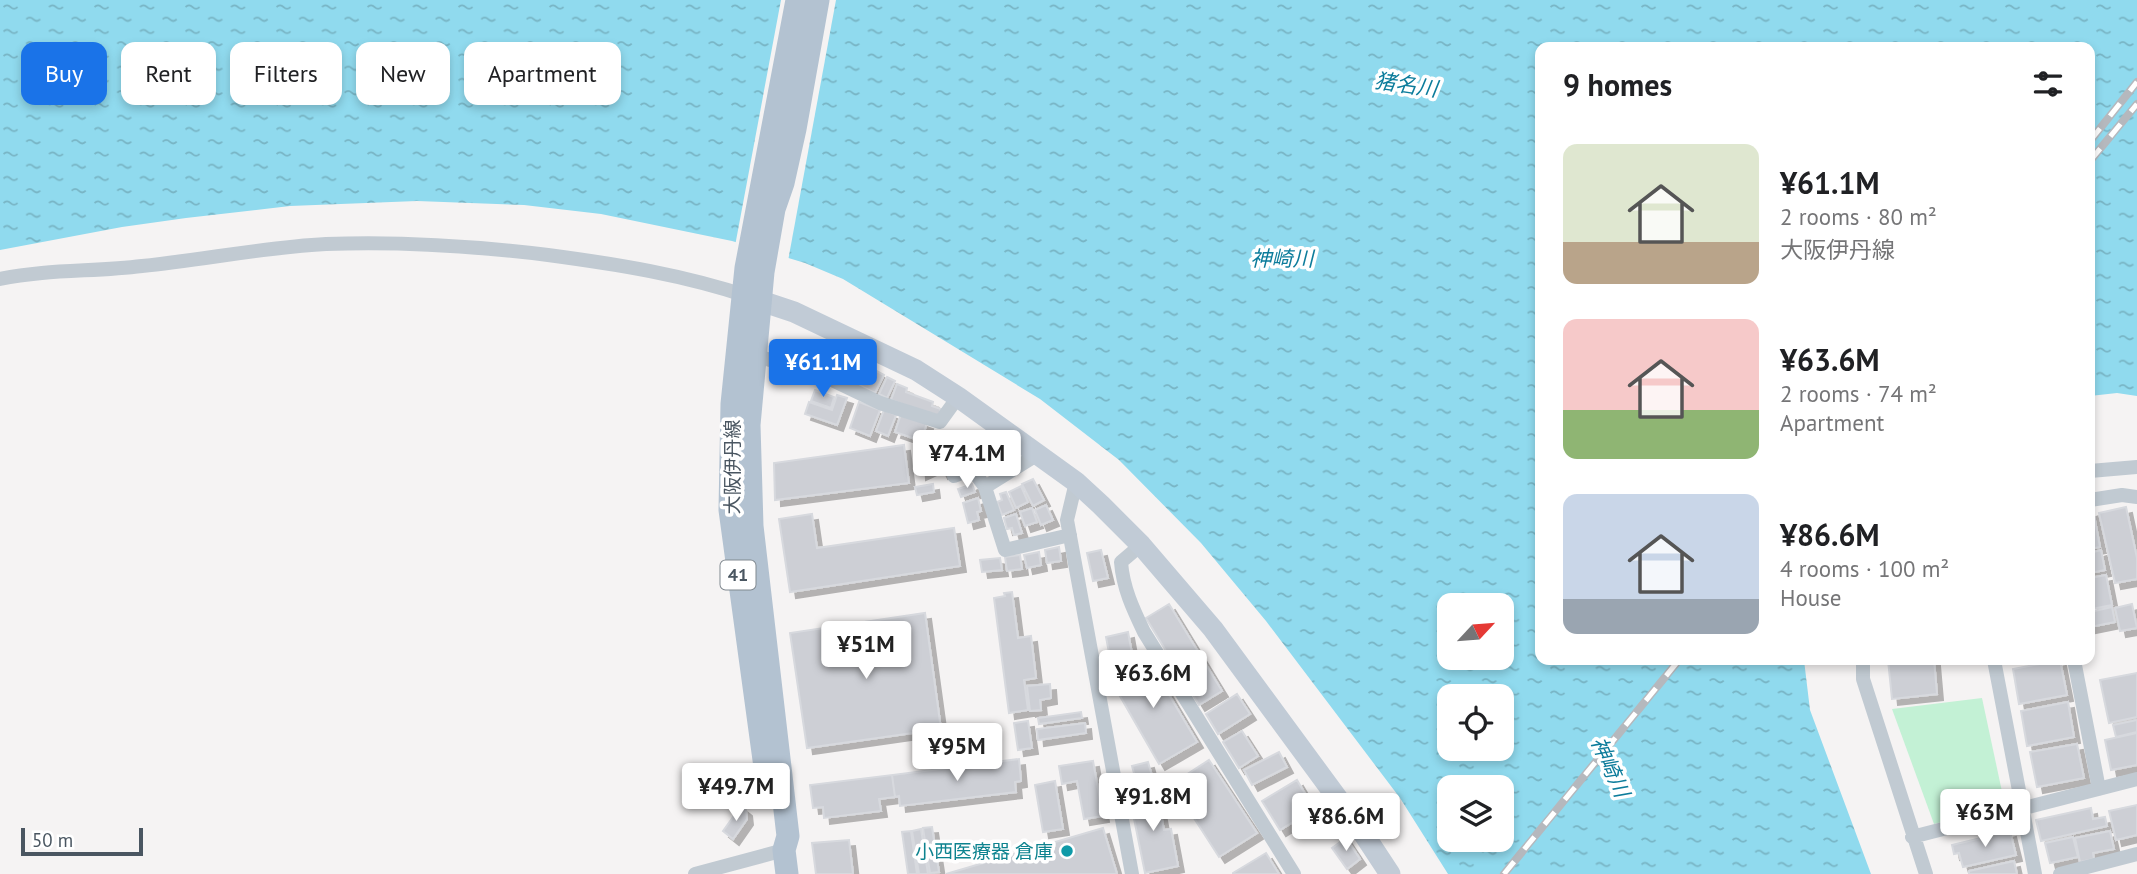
<!DOCTYPE html>
<html lang="en">
<head>
<meta charset="utf-8">
<style>
  body { margin:0; font-family:"PT Sans","Noto Sans JP",sans-serif; background:#f6f6f6; color:#202124; height:100vh; display:flex; flex-direction:column; font-size:26px; white-space:nowrap }
  * { box-sizing:border-box; margin:0 }
  p { font-size:23px; color:#757577 }
  .icon { flex:none; width:38px; height:38px; fill:none; stroke:currentColor; stroke-width:2; stroke-linecap:round; stroke-linejoin:round }
  .map { position:relative; flex:1; overflow:hidden }
  .sheet { position:absolute; left:1535px; top:42px; width:560px; height:623px; display:flex; flex-direction:column; background:#fff; border-radius:14px; box-shadow:0 4px 10px #0003 }
  .sheet>* { flex:none }
  .guide { position:absolute; left:21px; top:42px; width:665px; height:63px; display:flex; gap:14px }
  .needle { width:46px; rotate:64deg }
  .buttons { position:absolute; left:1437px; top:593px; display:grid; gap:14px }
  .buttons a { display:grid; place-items:center; width:77px; height:77px; border-radius:14px; background:#fff; box-shadow:0 4px 10px #0003; font-size:35px }
  .scale { position:absolute; left:21px; bottom:18px; width:122px; box-sizing:border-box; padding-left:7px; border:4px solid #4a5661; border-top:0; font-size:19px; line-height:24px; white-space:nowrap; color:#4a5661; -webkit-text-stroke:5px #fff; paint-order:stroke }
  .price { position:absolute; translate:-50% -60px; padding:0 16px; border-radius:7px; background:#fff; color:#222; font-size:23px; line-height:46px; filter:drop-shadow(0 2px 4px #0008) }
  .price::after { content:''; position:absolute; left:50%; top:42px; width:21px; height:16px; margin-left:-10px; background:inherit; clip-path:polygon(0 0,100% 0,50% 100%) }
  .price.selected { background:#1a73e8; color:#fff }
  ul { padding:0; list-style:none }
  li { display:flex; align-items:center; gap:21px; height:175px; padding:0 28px }
  li span { display:grid; place-items:center; flex:none; width:196px; height:140px; border-radius:14px; color:#555 }
  li>.icon { margin-inline-start:auto }
  span .icon { width:84px; height:84px; fill:#fffc; stroke-width:1 }
  li b { font-size:30px }
  h2 { display:flex; justify-content:space-between; align-items:center; height:84px; padding:0 28px; font-size:30px }
  .tag { padding:0 24px; border-radius:14px; background:#fff; box-shadow:0 4px 10px #0003; font-size:24px; line-height:63px }
  .tag.selected { background:#1a73e8; color:#fff }
  .map>svg:first-child { display:block }
  .garden { fill:#c3f1d5 }
  .water { fill:url(#water-ripples); fill-rule:evenodd }
  .pier { fill:#f5f3f3 }
  .building { fill:#cdcfd5; stroke:#d7d9de; stroke-width:2; filter:url(#shadow) }
  .lines { fill:none; stroke-linecap:round; stroke-linejoin:round }
  .street { stroke:#c1cad2; stroke-width:14 }
  .secondary { stroke:#c1cbd6; stroke-width:21 }
  .primary { stroke:#b3c2d1; stroke-width:23 }
  .rail-casing { stroke:#b5b8bd; stroke-width:8 }
  .rail { stroke:#fff; stroke-width:5; stroke-dasharray:16; stroke-linecap:butt }
  .culture-dot { fill:#0f9aa8; stroke:#fff; stroke-width:2.5 }
  .labels { text-anchor:middle; stroke-width:7; stroke-linejoin:round; paint-order:stroke }
  .shield { fill:#fff; stroke:#808990; stroke-width:2 }
  .shield-label { font-size:18px; font-weight:bold; fill:#4a5661 }
  .street-label { font-size:19px; fill:#4a5661; stroke:#fff }
  .culture-label { font-size:19px; fill:#0d838f; stroke:#fff; text-anchor:end }
  .water-label { font-size:21px; font-style:italic; fill:#0c7c9b; stroke:#fff }
</style>
</head>
<body>
<div class="map">
<svg width="2137" height="874" viewBox="0 0 2137 874">
  <defs>
    <pattern id="water-ripples" width="26" height="14" patternUnits="userSpaceOnUse" patternTransform="scale(1.75)"><rect width="26" height="14" fill="#90daee"/><path d="M2 4q2-2 4 0t4 0M15 11q2-2 4 0t4 0" fill="none" stroke="#78b4c4"/></pattern>
    <filter id="shadow"><feDropShadow dx="6" dy="6" stdDeviation="0" flood-color="#0004"/></filter>
  </defs>
  <rect width="100%" height="100%" fill="#f5f3f3"/>
  <path class="garden" d="M1982,698l22,103 -2,5 -68,18 -42,-115z"/>
  <path class="water" d="M0,0h2137v396l-20,-3 -27,3v-349h-550v613h264l6,50 61,164h-423l-48,-76 -134,-177 -65,-78 -82,-83 -79,-61 -197,-120 -38,-16 -73,-22 -131,-27 -77,-9 -107,-4 -127,5 -104,12 -64,9 -122,23zM1449,606h53v52h-53zM1449,696h53v53h-53zM1449,788h53v52h-53z"/>
  <path class="pier" d="M781,0h55l-48,261 -53,-15z"/>
  <path class="building" d="M869,367l15,8 -9,18 -16,-8z
    M887,377l8,4 -8,17 -8,-4z
    M897,384l10,4 -1,4 27,10 -1,4 9,3 -3,8 -47,-17z
    M815,390l19,7 -3,11 -20,-7z
    M837,395l10,3 -10,27 -32,-11 4,-12 23,8z
    M859,402l21,8 -10,26 -20,-8z
    M884,410l12,5 -8,21 -12,-5z
    M901,414l26,9 -6,18 -26,-9z
    M958,433l20,7 -3,9 -20,-7z
    M945,435l6,15 -17,6 -6,-15z
    M904,445l5,38 -134,17 -1,-37z
    M985,446l1,2 3,-1 7,10 -13,6 -7,-13z
    M925,452l8,16 -13,6 -1,-18z
    M948,453l6,14 -12,6 -7,-14z
    M1002,455l10,10 -21,12 -6,-10z
    M1033,479l11,21 -11,6 -11,-22z
    M933,484l1,8 -17,3 -2,-8z
    M972,484l3,8 -14,5 -3,-8z
    M1021,486l7,16 -12,6 -7,-16z
    M1006,492l8,18 -12,5 -5,-13 5,-2 -2,-6z
    M978,498l3,13 -4,1 2,8 -11,3 -5,-20z
    M1046,505l7,15 -12,5 -6,-15z
    M2126,507l11,51v21l-22,4 -16,-70z
    M1032,508l5,14 -12,4 -5,-14z
    M2093,510l7,37 -10,2v-38z
    M812,514l5,34 137,-20 6,38 -170,26 -11,-73z
    M1016,514l6,19 -8,2 -2,-7 -5,1 -3,-11z
    M1059,547l2,14 -14,2 -2,-13z
    M1101,550l7,28 -15,3 -6,-28z
    M2101,550l4,20 -15,3v-20z
    M1039,552l2,13 -14,3 -3,-13z
    M1020,555l2,14 -15,2 -2,-14z
    M1000,558l2,12 -20,2 -2,-12z
    M2106,575l6,30 -20,4 -2,-31z
    M1012,592l6,46 13,-2 5,42 -12,2 4,30 -19,3 -15,-115 11,-2 -1,-3z
    M1169,604l53,87 -23,14 -53,-87z
    M2132,604l5,24 -17,3 -5,-23z
    M2112,607l3,15 -25,5v-15z
    M925,613l16,116 -134,19 -17,-115z
    M1128,632l5,27 -22,4 -5,-26z
    M1146,656l51,86 -38,22 -50,-87z
    M1888,660h46l3,34 -45,5z
    M2060,660l7,35 -48,9 -6,-35z
    M2137,673v44l-28,6 -9,-43z
    M1050,684l1,14 -11,2 1,10 -11,1 -3,-25z
    M1237,694l13,20 -32,20 -12,-20z
    M2068,702l6,35 -47,9 -6,-35z
    M1081,712l1,6 -43,6 -1,-6z
    M2137,720v12l-21,5 -3,-12z
    M1028,721l4,27 -14,2 -4,-27z
    M1085,723l1,10 -48,7 -1,-11z
    M1242,731l16,25 -19,12 -16,-26z
    M2137,733v32l-26,5 -6,-30z
    M2077,744l7,34 -47,9 -7,-35z
    M1279,752l8,15 -35,18 -8,-15z
    M1019,759l2,22 -6,1 1,10 -116,14 -1,-10 -4,1 -3,-22z
    M1209,760l48,73 -38,24 -47,-73z
    M1093,761l10,55 -19,3 -7,-38 -15,3 -3,-18z
    M1148,762l6,21 -16,5 -6,-22z
    M892,775l3,22 -16,2 2,12 -57,7 -1,-11 -10,1 -3,-23z
    M1297,780l17,29 -34,21 -18,-29z
    M1055,781l8,48 -20,3 -8,-47z
    M1156,789l8,41 7,-1 7,37 -33,7 -16,-79z
    M2137,805v30l-21,5 -7,-29z
    M741,806l5,4 1,9 -14,20 -10,-8z
    M2091,808l2,11 12,-2 2,9 -66,15 -5,-21z
    M932,827l7,45 -9,1 -7,-45z
    M1103,828l14,46h-171z
    M921,829l7,45h-9l-7,-43z
    M911,831l6,43h-9l-6,-42z
    M2010,831l6,24 -53,12 -4,-14 -5,1 -2,-9z
    M2110,831l4,18 -21,4 1,6 -14,3 -5,-24z
    M2073,837l5,20 -28,6 -5,-20z
    M1346,838l14,21 -13,10 -15,-21z
    M849,840l4,34h-37l-4,-31z
    M1266,853l13,21h-46v-1z
    M2014,861l3,13h-48v-3z"/>
  <g class="lines">
    <path class="street" d="M0,279c47,-10 95,-7 142,-13 61,-6 123,-19 184,-22 75,-3 148,2 222,11 69,9 136,20 202,42
      M755,355l77,25 48,23 60,19 18,-25
      M960,452l25,35 20,63 65,-15
      M2090,471l47,-4
      M954,476l18,-7
      M1076,482l-9,38 65,354
      M985,487l53,-33
      M2090,500l32,-5 15,2
      M1141,545l-20,17c2,26 12,47 23,70l150,242
      M1863,660v19l63,195
      M1994,660l41,214
      M2074,660l25,129
      M1912,837l225,-58
      M695,874l89,-24
      M2060,874l77,-20"/>
    <path class="secondary" d="M761,301l33,11 122,58 42,27 118,85 25,23 40,40 72,84 150,204 27,41"/>
    <path class="primary" d="M765,767l-35,-257 2,-106 14,-136 51,-268
      M787,874l-3,-24 4,-14 -36,-310 -3,-101 14,-153 11,-63 9,-26 12,-54 23,-129"/>
    <defs>
      <path id="rail" d="M2090,141l47,-59
        M2090,161l47,-57
        M1504,874l175,-214"/>
    </defs>
    <use href="#rail" class="rail-casing"/>
    <use href="#rail" class="rail"/>
  </g>
  <circle class="culture-dot" cx="1067" cy="851" r="7"/>
  <g class="labels">
    <rect class="shield" x="720.5" y="560.5" width="35" height="29" rx="5"/>
    <g class="shield-label">
      <text x="738" y="581">41</text>
    </g>
    <g class="street-label">
      <text transform="translate(732 467) rotate(-90)" y="7">大阪伊丹線</text>
    </g>
    <g class="culture-label">
      <text x="1053" y="858">小西医療器 倉庫</text>
    </g>
    <g class="water-label">
      <text transform="translate(1406 85) rotate(8)" y="7">猪名川</text>
      <text x="1282" y="266">神崎川</text>
      <text transform="translate(1610 767) rotate(66)" y="7">神崎川</text>
    </g>
  </g>
</svg>
<div class="buttons">
<a><svg class="needle" viewBox="-14 -14 28 28"><path d="M0-13l5 13h-10z" fill="#e53935"/><path d="M0 13l5-13h-10z" fill="#757577"/></svg></a>
<a><svg class="icon" aria-label="locate" viewBox="0 0 24 24"><circle cx="12" cy="12" r="6"/><path d="M12 2v4M12 18v4M2 12h4M18 12h4"/></svg></a>
<a><svg class="icon" aria-label="layers" viewBox="0 0 24 24"><path d="M12 4l9 5-9 5-9-5zM3 14l9 5 9-5"/></svg></a>
</div>
<div class="scale">50 m</div>
<b class="price selected" style="left:823px;top:399px">¥61.1M</b>
<b class="price" style="left:967px;top:490px">¥74.1M</b>
<b class="price" style="left:866px;top:681px">¥51M</b>
<b class="price" style="left:1153px;top:710px">¥63.6M</b>
<b class="price" style="left:957px;top:783px">¥95M</b>
<b class="price" style="left:736px;top:823px">¥49.7M</b>
<b class="price" style="left:1153px;top:833px">¥91.8M</b>
<b class="price" style="left:1985px;top:849px">¥63M</b>
<b class="price" style="left:1346px;top:853px">¥86.6M</b>
<div class="guide">
<a class="tag selected">Buy</a>
<a class="tag">Rent</a>
<a class="tag">Filters</a>
<a class="tag">New</a>
<a class="tag">Apartment</a>
</div>
<section class="sheet">
<h2>9 homes<svg class="icon" aria-label="filters" viewBox="0 0 24 24"><path d="M4 7h16M4 17h16"/><circle cx="9" cy="7" r="2"/><circle cx="15" cy="17" r="2"/></svg></h2>
<ul>
<li><span style="background:linear-gradient(#dfe7d0 70%,#b9a48a 0)"><svg class="icon" aria-label="home" viewBox="0 0 24 24"><path d="M3 11l9-7 9 7M6 9v11h12V9"/></svg></span><div><b>¥61.1M</b><p>2 rooms · 80 m²</p><p>大阪伊丹線</p></div></li>
<li><span style="background:linear-gradient(#f6c9c9 65%,#8fb573 0)"><svg class="icon" aria-label="home" viewBox="0 0 24 24"><path d="M3 11l9-7 9 7M6 9v11h12V9"/></svg></span><div><b>¥63.6M</b><p>2 rooms · 74 m²</p><p>Apartment</p></div></li>
<li><span style="background:linear-gradient(#c9d6e8 75%,#9aa5b1 0)"><svg class="icon" aria-label="home" viewBox="0 0 24 24"><path d="M3 11l9-7 9 7M6 9v11h12V9"/></svg></span><div><b>¥86.6M</b><p>4 rooms · 100 m²</p><p>House</p></div></li>
</ul>
</section>
</div>
</body>
</html>
